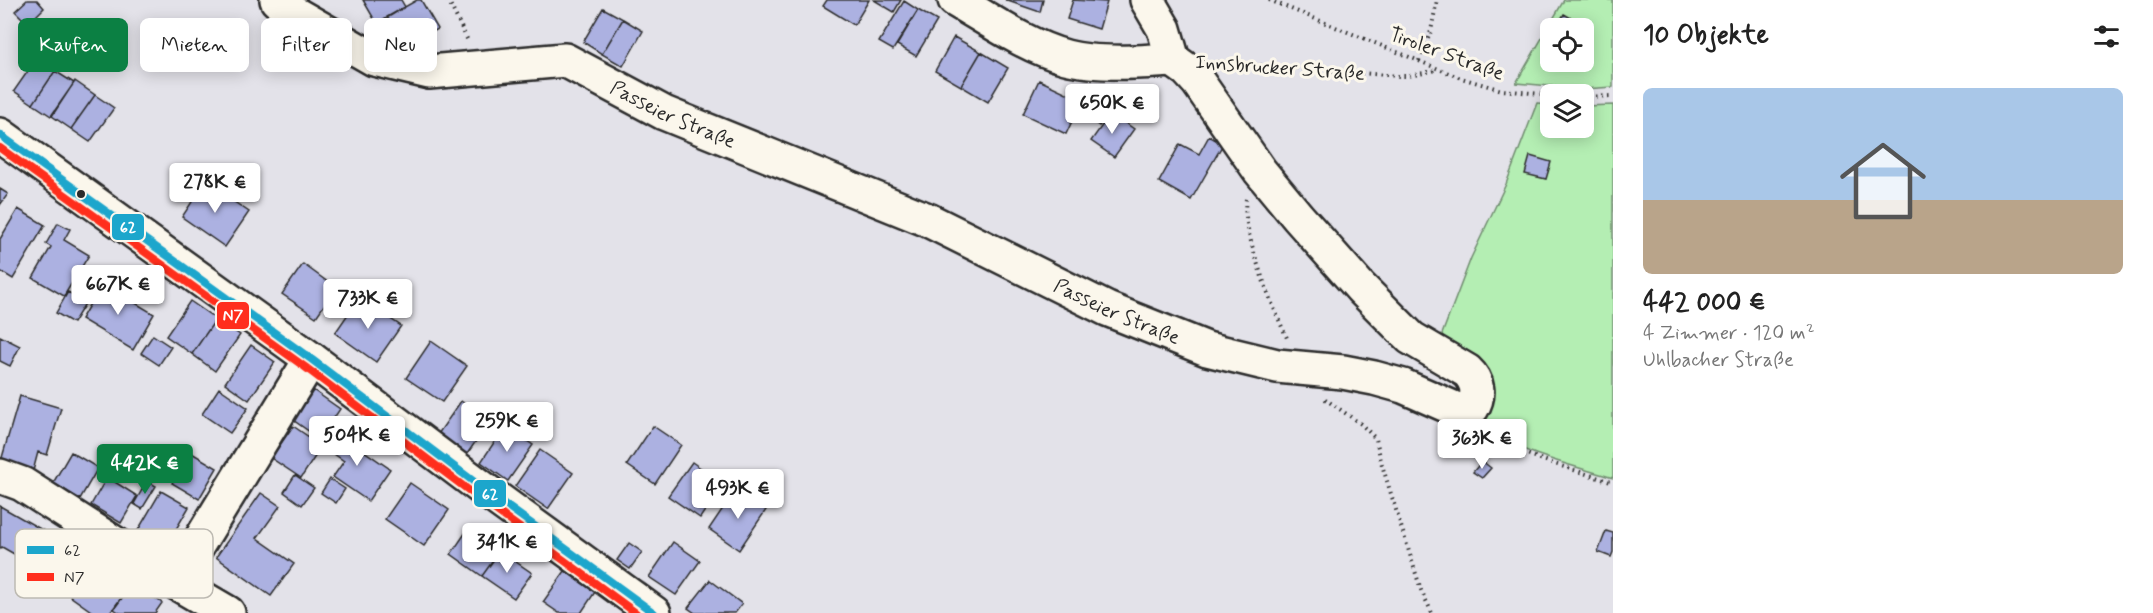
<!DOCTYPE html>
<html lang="de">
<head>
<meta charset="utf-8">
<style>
  body { margin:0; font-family:Mynerve,sans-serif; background:#f2f2f2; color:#222; height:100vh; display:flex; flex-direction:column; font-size:22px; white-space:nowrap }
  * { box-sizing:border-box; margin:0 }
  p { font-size:20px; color:#767676 }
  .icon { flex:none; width:33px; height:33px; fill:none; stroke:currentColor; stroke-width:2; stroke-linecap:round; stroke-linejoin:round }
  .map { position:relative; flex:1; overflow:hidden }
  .drawer { display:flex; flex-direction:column; background:#fff; width:540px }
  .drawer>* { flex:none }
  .banner { position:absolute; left:18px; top:18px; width:570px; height:54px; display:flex; gap:12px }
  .buttons { position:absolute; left:1540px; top:18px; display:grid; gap:12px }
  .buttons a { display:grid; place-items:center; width:54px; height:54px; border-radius:9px; background:#fff; box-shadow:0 3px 15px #0003; font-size:30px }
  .price { position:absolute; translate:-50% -51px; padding:0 14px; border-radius:6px; background:#fff; color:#222; font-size:20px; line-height:39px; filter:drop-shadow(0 2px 3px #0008) }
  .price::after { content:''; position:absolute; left:50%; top:36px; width:18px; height:14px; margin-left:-9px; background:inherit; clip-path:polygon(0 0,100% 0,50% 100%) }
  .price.selected { background:#0b8043; color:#fff }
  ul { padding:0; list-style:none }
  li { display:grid; align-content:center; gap:12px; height:318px; padding:0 30px }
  li span { display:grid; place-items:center; height:186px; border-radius:9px; color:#555 }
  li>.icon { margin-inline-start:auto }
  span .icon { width:108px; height:108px; fill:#fffc; stroke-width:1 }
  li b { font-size:26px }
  h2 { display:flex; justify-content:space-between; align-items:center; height:72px; padding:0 30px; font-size:26px }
  .pill { padding:0 21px; border-radius:9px; background:#fff; box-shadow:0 3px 15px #0003; font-size:21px; line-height:54px }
  .pill.selected { background:#0b8043; color:#fff }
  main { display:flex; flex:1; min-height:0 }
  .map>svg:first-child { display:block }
  .green { fill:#b4eeb3; stroke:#708c6f; stroke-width:1.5; fill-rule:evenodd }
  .building { fill:#acb1e1; stroke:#2b2b2b; stroke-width:1.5 }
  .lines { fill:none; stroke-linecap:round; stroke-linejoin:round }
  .minor-casing { stroke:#2b2b2b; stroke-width:38 }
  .path { stroke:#2b2b2b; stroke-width:4; stroke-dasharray:1.5 4.5; stroke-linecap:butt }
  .minor { stroke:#fbf7ec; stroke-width:33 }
  .bus-1-casing { stroke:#fbf7ec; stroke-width:12 }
  .bus-2-casing { stroke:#fbf7ec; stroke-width:12 }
  .bus-1 { stroke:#1ca6cc; stroke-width:8 }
  .bus-2 { stroke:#ff2e1d; stroke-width:8 }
  .bus-dot { fill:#2b2b2b; stroke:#fbf7ec; stroke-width:2 }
  .labels { text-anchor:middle; stroke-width:6; stroke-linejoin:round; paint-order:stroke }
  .street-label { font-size:20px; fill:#2b2b2b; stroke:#fbf7ec }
  .key { fill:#fbf7ec; stroke:#bdbab2; stroke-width:1.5 }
  .key-label { font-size:16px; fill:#2b2b2b }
  .line-badge { stroke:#fbf7ec; stroke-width:2 }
  .badge-label { font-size:16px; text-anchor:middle; font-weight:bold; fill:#fff }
</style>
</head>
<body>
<main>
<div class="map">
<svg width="1613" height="613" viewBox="0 0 1613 613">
  <rect width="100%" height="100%" fill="#e3e2e9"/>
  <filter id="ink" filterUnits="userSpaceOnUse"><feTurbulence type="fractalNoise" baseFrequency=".0167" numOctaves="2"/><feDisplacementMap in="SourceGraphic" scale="12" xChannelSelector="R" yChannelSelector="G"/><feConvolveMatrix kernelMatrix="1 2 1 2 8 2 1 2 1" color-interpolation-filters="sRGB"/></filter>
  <g filter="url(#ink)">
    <path class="green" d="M1564,0h49v87l-29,2 -68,-6zM1551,28h33v34h-33z
      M1537,103l14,1v24h33v-22l29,-1v373c-34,-11 -103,-26 -127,-52l-50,-76 35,-92 35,-74z"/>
    <path class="building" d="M27,0h10l7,8 -16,16 -13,-13z
      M363,0h38l4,7 -28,17z
      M417,0h4l17,29 -33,19 -18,-31z
      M827,0h42l-15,25 -31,-19z
      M874,0h27l-7,12z
      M1005,0h38l-3,12z
      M1073,0l34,2 -8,27 -32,-10z
      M904,1l14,9 -25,40 -14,-8z
      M603,8l20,11 -21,35 -19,-12z
      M918,10l19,11 -21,35 -19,-11z
      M1564,14l14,8 -4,6 -14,-7z
      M623,19l20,12 -20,35 -21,-12z
      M954,37l27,15 -20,34 -26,-15z
      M981,52l27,16 -20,34 -27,-16z
      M37,58l18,13 -22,33 -19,-13z
      M55,71l19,12 -23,33 -18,-12z
      M1039,80l43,20 -16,34 -43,-20z
      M75,81l20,14 -24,34 -19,-13z
      M95,95l19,13 -24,34 -19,-13z
      M1102,101l10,7 -13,18 -9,-7z
      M1111,113l23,16 -20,28 -23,-16z
      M1209,136l14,8 -32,56 -32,-18 21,-38 19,10z
      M1530,156l21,6 -5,17 -21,-5z
      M205,182l44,30 -24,35 -43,-30z
      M0,189l8,5 -8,11z
      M18,209l27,16 -32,54 -13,-8v-32z
      M58,223l12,6 -6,11 25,15 -25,41 -31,-18 18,-31 -5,-3z
      M303,264l33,24 -20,29 -34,-23z
      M102,283l52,31 -21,36 -52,-31z
      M68,292l18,10 -13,21 -17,-10z
      M359,298l42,28 -25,36 -41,-29z
      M190,301l26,18 -24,35 -26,-18z
      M216,319l24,16 -25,36 -23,-17z
      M153,335l18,12 -12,18 -18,-12z
      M0,336l20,10 -10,20 -10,-5z
      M431,341l36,25 -25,36 -36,-24z
      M251,345l24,17 -26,38 -24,-17z
      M219,388l29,20 -18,25 -28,-19z
      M313,390l27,19 -20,30 -27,-19z
      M20,396l41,12 -14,47 -9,-3 -5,19 -32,-10z
      M461,401l29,20 -23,33 -29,-20z
      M293,426l29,20 -21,32 -30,-20z
      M505,426l28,19 -25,36 -27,-19z
      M653,426l28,19 -26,39 -28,-19z
      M339,427l18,13 -3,4 36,25 -22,32 -35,-24 11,-16 -13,-9z
      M540,450l33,23 -25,36 -33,-23z
      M71,452l27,16 -18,31 -27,-16z
      M190,452l27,16 -18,31 -27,-16z
      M1482,461l9,7 -9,10 -9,-6z
      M692,462l31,22 -23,34 -32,-22z
      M295,475l19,13 -12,17 -18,-13z
      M107,477l30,19 -16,27 -30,-18z
      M330,479l15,10 -9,14 -15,-10z
      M147,481l9,5 -14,23 -8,-5z
      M410,483l39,27 -25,36 -39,-27z
      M736,489l30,21 -27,40 -30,-21z
      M161,491l28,16 -24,41 -28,-16z
      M261,493l19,13 -23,32 37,26 -23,32 -55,-39z
      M0,506l60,34 -18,30 -40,-23 -2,2z
      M468,529l32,22 -18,25 -31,-22z
      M1606,531l7,2v19l-2,5 -13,-5z
      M673,542l27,19 -24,34 -27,-18z
      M629,543l13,9 -12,17 -13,-9z
      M500,551l32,22 -18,25 -32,-22z
      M96,558l36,25 -22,30h-16l-24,-17z
      M565,571l30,21 -14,21h-22l-16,-11z
      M710,580l32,24 -7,9h-40l-7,-5z
      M133,583l29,20 -7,10h-35l-6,-4z"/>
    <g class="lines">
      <defs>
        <g id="minor">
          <path id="s1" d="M277,0l13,11 84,48 55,13 136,-12 99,53 264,107 179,89 100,40 70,17 66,6 31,6 29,8 57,25h6l6,-3c8,-13 6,-27 -5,-37l-56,-33 -50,-50 -63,-71 -38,-46 -62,-89 -11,-12 -14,-10 -9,-31 -17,-29"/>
          <path d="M955,0c36,21 71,46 111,57 30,8 76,5 107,3"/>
          <path d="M0,135l311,224 174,131 169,123"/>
          <path d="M0,476l22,8 153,98 53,31"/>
          <path d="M175,582l136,-223"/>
        </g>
      </defs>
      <use href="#minor" class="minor-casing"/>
      <path class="path" d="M448,0l20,41
        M1269,0l192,78 41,12 49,5
        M1419,61l12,-30 6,-31
        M1218,62l181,14h11l27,-6
        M1584,97l29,-1
        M1246,199c-6,29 28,112 42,141
        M1325,399l36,25 15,15 6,26 39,125 11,23
        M1486,432c38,27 84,35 127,51"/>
      <use href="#minor" class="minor"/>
      <defs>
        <path id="bus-1" d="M0,135l311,224 174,131 169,123"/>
        <path id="bus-2" d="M0,148l305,219 174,131 157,115"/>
      </defs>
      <use href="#bus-1" class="bus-1-casing"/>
      <use href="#bus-2" class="bus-2-casing"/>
      <use href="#bus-1" class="bus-1"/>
      <use href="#bus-2" class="bus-2"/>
    </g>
  </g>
  <circle class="bus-dot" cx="81" cy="194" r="5"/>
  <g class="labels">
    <g class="street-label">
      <text transform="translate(1447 53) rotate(20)" y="7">Tiroler Straße</text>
      <text transform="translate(1280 67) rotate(4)" y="7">Innsbrucker Straße</text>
      <text dy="7" stroke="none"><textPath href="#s1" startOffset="428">Passeier Straße</textPath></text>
      <text dy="7" stroke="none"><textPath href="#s1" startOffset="914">Passeier Straße</textPath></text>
    </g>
  </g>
  <rect x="15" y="529" width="198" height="69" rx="9" class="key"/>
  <rect x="27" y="546" width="27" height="8" fill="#1ca6cc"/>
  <rect x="27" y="573" width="27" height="8" fill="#ff2e1d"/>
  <g class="key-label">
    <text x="64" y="556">62</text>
    <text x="64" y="583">N7</text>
  </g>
  <g class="line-badge">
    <rect x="111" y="213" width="34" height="28" rx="6" fill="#1ca6cc"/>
    <rect x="216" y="301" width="34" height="29" rx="6" fill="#ff2e1d"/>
    <rect x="473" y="479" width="34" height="29" rx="6" fill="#1ca6cc"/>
  </g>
  <g class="badge-label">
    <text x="128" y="233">62</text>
    <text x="233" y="321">N7</text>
    <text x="490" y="500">62</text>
  </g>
</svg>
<div class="buttons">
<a><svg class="icon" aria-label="locate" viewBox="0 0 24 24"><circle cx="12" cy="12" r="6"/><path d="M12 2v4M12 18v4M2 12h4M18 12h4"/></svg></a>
<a><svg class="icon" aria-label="layers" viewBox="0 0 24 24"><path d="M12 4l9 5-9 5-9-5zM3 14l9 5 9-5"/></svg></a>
</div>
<b class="price" style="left:1112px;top:135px">650K €</b>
<b class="price" style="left:215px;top:214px">278K €</b>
<b class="price" style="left:118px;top:316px">667K €</b>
<b class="price" style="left:368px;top:330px">733K €</b>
<b class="price" style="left:507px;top:453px">259K €</b>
<b class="price" style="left:357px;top:467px">504K €</b>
<b class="price" style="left:1482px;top:470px">363K €</b>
<b class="price selected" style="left:145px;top:495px">442K €</b>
<b class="price" style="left:738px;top:520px">493K €</b>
<b class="price" style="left:507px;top:574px">341K €</b>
<div class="banner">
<a class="pill selected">Kaufen</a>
<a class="pill">Mieten</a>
<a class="pill">Filter</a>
<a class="pill">Neu</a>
</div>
</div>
<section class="drawer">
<h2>10 Objekte<svg class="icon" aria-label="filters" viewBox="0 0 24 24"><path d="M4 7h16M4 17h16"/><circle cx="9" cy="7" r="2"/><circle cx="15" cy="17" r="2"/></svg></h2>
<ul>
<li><span style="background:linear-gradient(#a9c7e8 60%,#b9a48a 0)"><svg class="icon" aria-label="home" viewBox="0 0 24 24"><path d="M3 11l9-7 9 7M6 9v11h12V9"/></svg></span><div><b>442 000 €</b><p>4 Zimmer · 120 m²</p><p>Uhlbacher Straße</p></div></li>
</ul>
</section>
</main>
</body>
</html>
